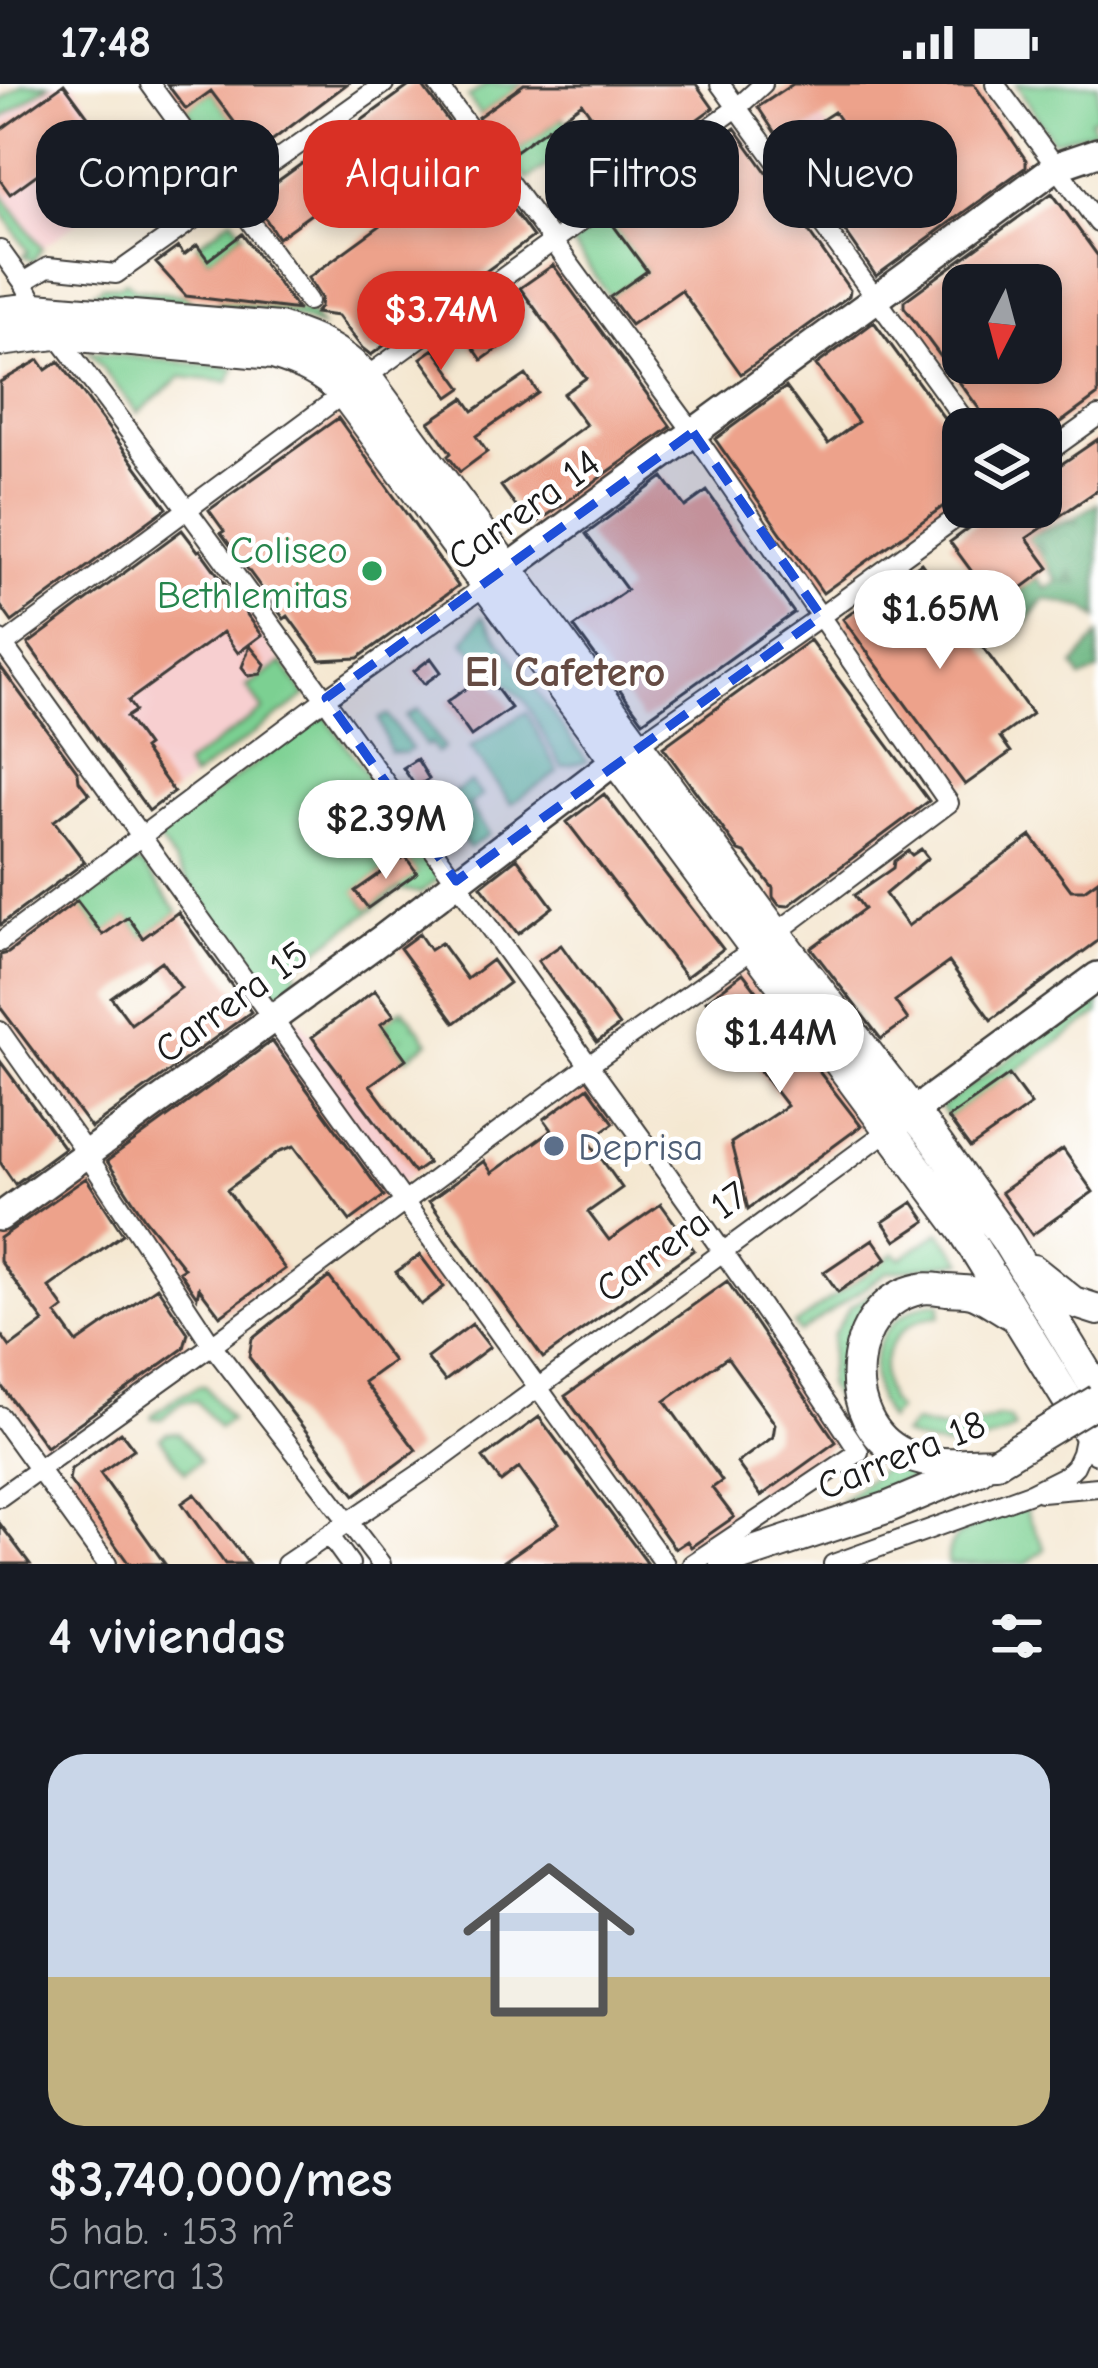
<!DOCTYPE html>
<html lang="es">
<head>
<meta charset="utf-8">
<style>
  body { margin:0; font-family:"Comic Neue",sans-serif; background:#242831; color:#f1f3f6; height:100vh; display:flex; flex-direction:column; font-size:45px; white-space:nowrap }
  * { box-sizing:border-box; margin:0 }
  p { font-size:39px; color:#9ea1a6 }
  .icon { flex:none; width:66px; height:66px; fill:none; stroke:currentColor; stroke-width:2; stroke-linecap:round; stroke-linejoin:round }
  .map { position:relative; height:1480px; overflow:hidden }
  .details { display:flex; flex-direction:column; background:#171b24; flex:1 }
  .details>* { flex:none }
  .banner { position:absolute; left:36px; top:36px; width:1026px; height:108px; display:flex; gap:24px }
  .needle { width:78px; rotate:186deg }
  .controls { position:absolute; left:942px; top:180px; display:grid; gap:24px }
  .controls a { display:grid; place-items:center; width:120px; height:120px; border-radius:24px; background:#171b24; box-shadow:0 6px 18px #0003; font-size:60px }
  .price { position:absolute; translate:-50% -102px; padding:0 27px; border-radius:42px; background:#fff; color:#222; font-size:39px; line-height:78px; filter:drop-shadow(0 3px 6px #0008) }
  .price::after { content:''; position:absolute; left:50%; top:72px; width:36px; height:27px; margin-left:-18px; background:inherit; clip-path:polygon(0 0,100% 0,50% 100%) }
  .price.active { background:#d93025; color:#fff }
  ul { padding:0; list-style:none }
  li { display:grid; align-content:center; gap:24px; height:636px; padding:0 48px }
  li span { display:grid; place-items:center; height:372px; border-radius:36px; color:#555 }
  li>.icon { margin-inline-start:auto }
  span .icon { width:216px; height:216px; fill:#fffc; stroke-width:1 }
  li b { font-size:51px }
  h2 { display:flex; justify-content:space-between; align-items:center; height:144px; padding:0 48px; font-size:51px }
  .pill { padding:0 42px; border-radius:36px; background:#171b24; box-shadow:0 6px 18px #0003; font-size:42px; line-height:108px }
  .pill.active { background:#d93025; color:#fff }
  .status { display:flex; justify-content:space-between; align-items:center; height:84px; padding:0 60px; background:#171b24; direction:ltr }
  .status svg { height:33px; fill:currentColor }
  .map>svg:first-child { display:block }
  .built { fill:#f7cfd0 }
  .green { fill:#7cd092; stroke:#4c7657; stroke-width:3; fill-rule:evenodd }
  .forest { fill:url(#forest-firs); stroke:#40674c; stroke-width:3 }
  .park { fill:url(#park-dots); stroke:#4c7657; stroke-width:3 }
  .building { fill:#eda28b; fill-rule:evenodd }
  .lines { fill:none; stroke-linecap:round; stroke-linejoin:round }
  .street-casing { stroke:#3c3a37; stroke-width:22 }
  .secondary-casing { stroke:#3c3a37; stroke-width:32 }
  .primary-casing { stroke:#3c3a37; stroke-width:34 }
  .street { stroke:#fff; stroke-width:18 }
  .secondary { stroke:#fff; stroke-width:27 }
  .primary { stroke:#fff; stroke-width:30 }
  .primary-bridge-casing { stroke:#3c3a37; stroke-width:34; stroke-linecap:butt }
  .primary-bridge { stroke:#fff; stroke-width:30 }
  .marked { fill:#1d4ed8; fill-opacity:0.2; stroke:#1d4ed8; stroke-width:9; stroke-dasharray:24 15; stroke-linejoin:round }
  .leisure-dot { fill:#2e9e5b; stroke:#fff; stroke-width:4.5 }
  .service-dot { fill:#5c6f8a; stroke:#fff; stroke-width:4.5 }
  .labels { text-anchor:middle; stroke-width:9; stroke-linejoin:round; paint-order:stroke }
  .street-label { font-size:39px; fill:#1c1c1c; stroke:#fff }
  .leisure-label { font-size:39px; fill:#27864d; stroke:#fff; text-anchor:end }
  .service-label { font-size:39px; fill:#4e5e75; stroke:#fff; text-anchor:start }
  .neighbourhood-label { font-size:42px; font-weight:bold; fill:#654b43; stroke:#fff }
</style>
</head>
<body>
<div class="status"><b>17:48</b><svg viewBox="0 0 49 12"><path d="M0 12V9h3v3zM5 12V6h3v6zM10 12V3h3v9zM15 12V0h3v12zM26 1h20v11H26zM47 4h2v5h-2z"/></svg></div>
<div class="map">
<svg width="1098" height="1480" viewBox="0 0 1098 1480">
  <defs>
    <pattern id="forest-firs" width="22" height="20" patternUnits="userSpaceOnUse" patternTransform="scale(3)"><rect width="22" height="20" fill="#65b27c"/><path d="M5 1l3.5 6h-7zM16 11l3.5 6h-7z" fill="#529065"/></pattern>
    <pattern id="park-dots" width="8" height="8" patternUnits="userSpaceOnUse" patternTransform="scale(3)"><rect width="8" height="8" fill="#7cd092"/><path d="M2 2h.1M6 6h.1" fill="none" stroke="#6bb27d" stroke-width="1.8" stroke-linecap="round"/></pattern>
  </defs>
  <rect width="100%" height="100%" fill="#fff"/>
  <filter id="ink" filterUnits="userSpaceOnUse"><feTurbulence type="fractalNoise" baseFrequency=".00833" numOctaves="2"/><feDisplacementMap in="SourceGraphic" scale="24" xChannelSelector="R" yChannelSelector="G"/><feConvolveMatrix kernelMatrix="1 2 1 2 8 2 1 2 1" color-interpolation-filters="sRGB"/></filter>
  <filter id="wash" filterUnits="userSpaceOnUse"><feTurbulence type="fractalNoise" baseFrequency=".004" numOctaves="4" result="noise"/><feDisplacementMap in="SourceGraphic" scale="48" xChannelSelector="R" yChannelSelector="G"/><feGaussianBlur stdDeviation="2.7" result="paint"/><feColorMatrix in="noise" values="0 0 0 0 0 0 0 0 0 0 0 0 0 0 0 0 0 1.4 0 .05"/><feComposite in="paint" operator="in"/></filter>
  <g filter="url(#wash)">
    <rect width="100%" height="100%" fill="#f4e7d0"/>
    <path class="built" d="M50,0h24l67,92 -99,72 -42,-57v-71z
      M874,21l44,64 -79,54 -56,-78 39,-25 10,14z
      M185,449l12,18 7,-4 62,85 -4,4 44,60 -157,115 -121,-164z
      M403,924l26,34 -72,54 57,77 -29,22 -114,-157 27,-20 33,43z"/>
    <path class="green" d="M23,0h27l-50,36v-19z
      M487,0h37l-44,31 -12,-18z
      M1016,0h82v32l-8,3 5,11 -42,11z
      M211,7l24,32 -25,18 -24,-32z
      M563,33l18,25 -54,38 -17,-25z
      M0,107l42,57 -9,13 -10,-5 5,-4 -28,-44z
      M232,134l11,15 -35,27 -11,-15z
      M608,134l39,53 -37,26 -38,-54z
      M126,197l7,7 53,8 6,9 -102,-10 13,-9h16z
      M218,216l85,11 10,5 8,11 -25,-10 -76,-10z
      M89,268l146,16 -7,14 -47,-5 -43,36z
      M482,532l105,145 -25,6 -37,-66 -61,-59z
      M282,579l24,33 -114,82 -8,-12 79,-56 -16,-23z
      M418,625l26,39 -7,5 -6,-10 -5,3 -20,-29z
      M526,628l32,60 -47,32 -41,-56z
      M324,631l117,162 -21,16 -20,-4 -103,76 -2,18 -23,14 -117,-162zM405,772l12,17 -50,35 -11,-17z
      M387,631l24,34 -6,4 -15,-1 -11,-33z
      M470,698l12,14 -13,9 20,29 -20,14 -31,-44z
      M133,780l10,1 35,47 -35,26 -15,-20 -25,17 -24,-31z
      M1098,912v18l-150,104 -8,-11z
      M940,1148l23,30 -76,10 -87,61 -6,-8 101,-72 6,6z
      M885,1201l5,2c-43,29 -55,72 -46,122l-3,1 -14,-26 6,-49 17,-28z
      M930,1219h11l-1,13c-47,0 -75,59 -43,94l-9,10c-29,-47 -14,-102 42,-117z
      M198,1302h7l25,34 -12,8 -21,-27 -14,1 -22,17 -9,-1v-3l30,-21 5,-1z
      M999,1333l11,2 5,10c-41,21 -71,25 -113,6l12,-12c35,10 51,8 85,-6z
      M167,1349h12l21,28 -15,11 -25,-34z
      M885,1378l31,15 -74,26 -1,-3 44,-33z
      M1051,1414l10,2 -24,3 -12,7 20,39 -19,15h-78c-1,-11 1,-20 9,-27 18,-14 72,-35 94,-39z"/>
    <path class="forest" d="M1098,419v116l-13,-11 -40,-9 -27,35 -21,-28 40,-29 9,12 12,-8 -32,-45 48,-18z
      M1098,551v36l-17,8 -7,-13z"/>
    <path class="park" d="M403,924l26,34 -23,17 -25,-35z"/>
    <g id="blocks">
      <path class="building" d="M64,0l34,46 -88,64 -10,-14v-50z
        M167,0h180l-114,86 -23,-29 25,-18 -24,-32 -25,18z
        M412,0h9l112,153 -162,118 -9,-7 -24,-32 -23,-3 5,-6 1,-9 -13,-20 113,-82 -19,-27 -41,29 -10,-13 -73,53 -25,-39z
        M524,0h172l17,24 -142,103 -21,-29 59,-41 -27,-38 -75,54 -29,-40z
        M793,0h181l52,76v7l-150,109 -58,-84 48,-34 -32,-46 -51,33 -25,-38z
        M735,44l115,162 -1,6 -108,78 -60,-84 -50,35 -21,-28 37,-26 -39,-53z
        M1052,109l46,63v139l-57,42v-8h-47l-90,-122v-6zM963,201h78v78h-78z
        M242,150l55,75 2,1 -113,-14 -30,-33 22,-16 6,8 13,-10 11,15z
        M553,181l118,162 -140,100 -30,-41 85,-61 -23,-31 23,-16 -66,-90z
        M482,231l21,30 -21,15 -21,-30z
        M874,238l89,122v48l-140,101 -108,-154 71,-52 42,57 30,-22 -42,-57z
        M434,265l28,39 -13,9 -28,-39z
        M39,276l7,10 13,-9 108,147 -155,114 -12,-17v-223z
        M526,291l12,18 -62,43 11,16 -27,20 -12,-16 3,-3 -22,-31 35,-24 9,13z
        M338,334l120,168 -100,72 -38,2 -32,-44 -4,3 -63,-86 3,-2 -15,-21z
        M1098,355v51l-71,48 22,30 -52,38 -47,-64 48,-35h43v-29z
        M663,393l22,30 22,-16 87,122 -151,108 -69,-94 53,-37 -41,-56z
        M182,446l16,21 2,-1 62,85 -24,18 -15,-21 -95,69 7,10 -9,6 21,29 -4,3 31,43 -25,19 -121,-167z
        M921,479l111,151 -32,23 11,15 -46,33 -122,-166z
        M810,556l119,161 -141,105 -9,-1 -6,-8v-9l-28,-35 -6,-2 -76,-104z
        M250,562l15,18 -4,10 -12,2 -7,-9z
        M431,574l10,14 -17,12 -10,-13z
        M0,582l78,106 1,9 10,13 -35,27 31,41 -85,63z
        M486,590l25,34 -40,28 -24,-34z
        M417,675l12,20 -13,8 -13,-19z
        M604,710l119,155 -37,28 -119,-155z
        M1031,752l40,54h13l14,-10v61l-107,79 -42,-58 -54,39 13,19 -27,19 -70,-91 53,-39 -10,-14 39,-27 1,-7 14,-10 4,4 9,-6 7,9 -43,36 23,32z
        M405,772l12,17 -49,35 -13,-17z
        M517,774l36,49 -35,27 -37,-48z
        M77,817l26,34 25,-18 15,21 35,-26 73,100 -160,116 -91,-121v-52l8,-2zM161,877l20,27 -50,36 -20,-27z
        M419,850l11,16 11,-7 26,36 25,-19 17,23 -54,40 -55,-75z
        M561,861l58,81 -22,16 -59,-81z
        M743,889l118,153 -113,83 -17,-66 56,-37 -81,-105z
        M375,906l19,25 -13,9 25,35 -36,26 58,78 -14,10 -102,-136z
        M272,957l112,155 -34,25 -56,-75 -14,5 -53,39 58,79 -65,47 -21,-28 -2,9 -18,-26 5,-3 -39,-49 -38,-58z
        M0,977l64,87 -49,36 -15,-22z
        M1009,991l22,30 -61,43 -22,-30z
        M588,1003l26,36 -25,18 33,47 -34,24 21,28 52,-36 33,46 -151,108 -114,-157 55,-40 8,12 60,-43 -8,-11z
        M1063,1065l30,43 -61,43 -31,-43z
        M86,1094l37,56 -74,53 15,21 -8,6 21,29 80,-56 31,46 -4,15 -138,99 -46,-63v-51l10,14 34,-25 -44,-61v-23z
        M913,1118l13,19 -30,20 -13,-19z
        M873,1155l14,20 -49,33 -14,-20z
        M420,1171l24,32 -23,18 -25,-33z
        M329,1193l64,84 -29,21 52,68 -61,45 -106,-138 3,-18z
        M727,1197l109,161 -75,54 -24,-33 36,-26 2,-13 -48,-67 -62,44 57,80 -10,7 22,29 -43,30 -4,-6 -12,8 -110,-153z
        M472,1240l18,23 -45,34 -18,-23z
        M539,1333l78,105 31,42h-148l59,-41 -40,-55 -18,14 -18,-24z
        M121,1348l13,17 -34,24 65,91h-36l-60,-84 2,-11z
        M195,1410l54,70h-24l-43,-61z
        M0,1440l30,40h-30z"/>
    </g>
  </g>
  <g filter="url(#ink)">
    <use href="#blocks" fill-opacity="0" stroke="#3c3a37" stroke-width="3"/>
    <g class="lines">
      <defs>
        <path id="street" d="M150,0l158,217
          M720,0l251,345
          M995,0l103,139
          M0,166l23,32 16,29
          M23,198l25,-15 68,7 268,-190
          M55,249c154,202 301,409 449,615 120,166 243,332 355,504l-167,112
          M1041,373l57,-41
          M0,556l665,924
          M0,564l366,-271 372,-270 25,-23
          M637,661l184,-129 150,-109
          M0,858l326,-244 159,-112
          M0,947l79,112 133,202 169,219
          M0,1332l107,148
          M1041,1408l57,-5
          M0,1413l212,-152 377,-280 187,-132 173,-130 -256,-371 -256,-348
          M329,1451l21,29
          M286,1480l151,-102 453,-333
          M833,1480l197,-71 36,-18 9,-9 6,-13 5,-24"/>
        <path id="secondary" d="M491,497l566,-415 41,-14
          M898,1039l200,-147
          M0,1133l382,-278 251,-192"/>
        <path id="primary" d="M0,228l36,-4 243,20c38,12 59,22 87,49l425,577 139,180 76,106 92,152
          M0,257l56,-7 217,20c29,9 49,18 71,39l619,837 135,219
          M1033,1186l40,32 25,8
          M996,1378c-31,1 -63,5 -92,-8 -68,-31 -60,-150 16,-165 8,-2 19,0 27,1 10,1 19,0 28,3 14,6 27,16 40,23
          M725,1480l16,-8 145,-48 93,-39"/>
      </defs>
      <use href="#street" class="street-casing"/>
      <use href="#secondary" class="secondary-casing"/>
      <use href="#primary" class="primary-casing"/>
      <use href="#street" class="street"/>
      <use href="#secondary" class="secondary"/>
      <use href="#primary" class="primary"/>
      <defs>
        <path id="primary-bridge" d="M996,1378l102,-62"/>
      </defs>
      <use href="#primary-bridge" class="primary-bridge-casing"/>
      <use href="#primary-bridge" class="primary-bridge"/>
    </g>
  </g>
  <path class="marked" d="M693,348l128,184 -365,265 -130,-183z"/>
  <circle class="leisure-dot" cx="372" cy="487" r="12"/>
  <circle class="service-dot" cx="554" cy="1062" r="12"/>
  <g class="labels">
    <g class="street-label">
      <text transform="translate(523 425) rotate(-36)" y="14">Carrera 14</text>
      <text transform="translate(231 917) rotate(-36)" y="14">Carrera 15</text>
      <text transform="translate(671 1157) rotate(-36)" y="14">Carrera 17</text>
      <text transform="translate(901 1370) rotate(-22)" y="14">Carrera 18</text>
    </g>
    <g class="leisure-label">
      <text x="348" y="479">Coliseo<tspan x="348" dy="45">Bethlemitas</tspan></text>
    </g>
    <g class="service-label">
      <text x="578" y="1076">Deprisa</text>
    </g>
    <g class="neighbourhood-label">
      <text x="565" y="602">El Cafetero</text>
    </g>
  </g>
</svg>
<div class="controls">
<a><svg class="needle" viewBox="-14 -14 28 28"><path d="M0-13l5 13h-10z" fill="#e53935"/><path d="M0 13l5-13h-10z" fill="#9ea1a6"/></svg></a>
<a><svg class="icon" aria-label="layers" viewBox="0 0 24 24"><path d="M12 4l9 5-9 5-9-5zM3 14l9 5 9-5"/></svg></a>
</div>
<b class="price active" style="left:441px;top:289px">$3.74M</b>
<b class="price" style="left:940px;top:588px">$1.65M</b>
<b class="price" style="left:386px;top:798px">$2.39M</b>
<b class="price" style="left:780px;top:1012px">$1.44M</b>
<div class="banner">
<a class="pill">Comprar</a>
<a class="pill active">Alquilar</a>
<a class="pill">Filtros</a>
<a class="pill">Nuevo</a>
</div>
</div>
<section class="details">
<h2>4 viviendas<svg class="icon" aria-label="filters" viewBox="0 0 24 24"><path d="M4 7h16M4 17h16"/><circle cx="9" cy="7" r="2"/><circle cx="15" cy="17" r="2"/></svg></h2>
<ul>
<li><span style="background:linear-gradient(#c9d6e8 60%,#c2b280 0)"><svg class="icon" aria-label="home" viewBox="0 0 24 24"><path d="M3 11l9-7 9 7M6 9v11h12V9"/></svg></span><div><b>$3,740,000/mes</b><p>5 hab. · 153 m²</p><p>Carrera 13</p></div></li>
</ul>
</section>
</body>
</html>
